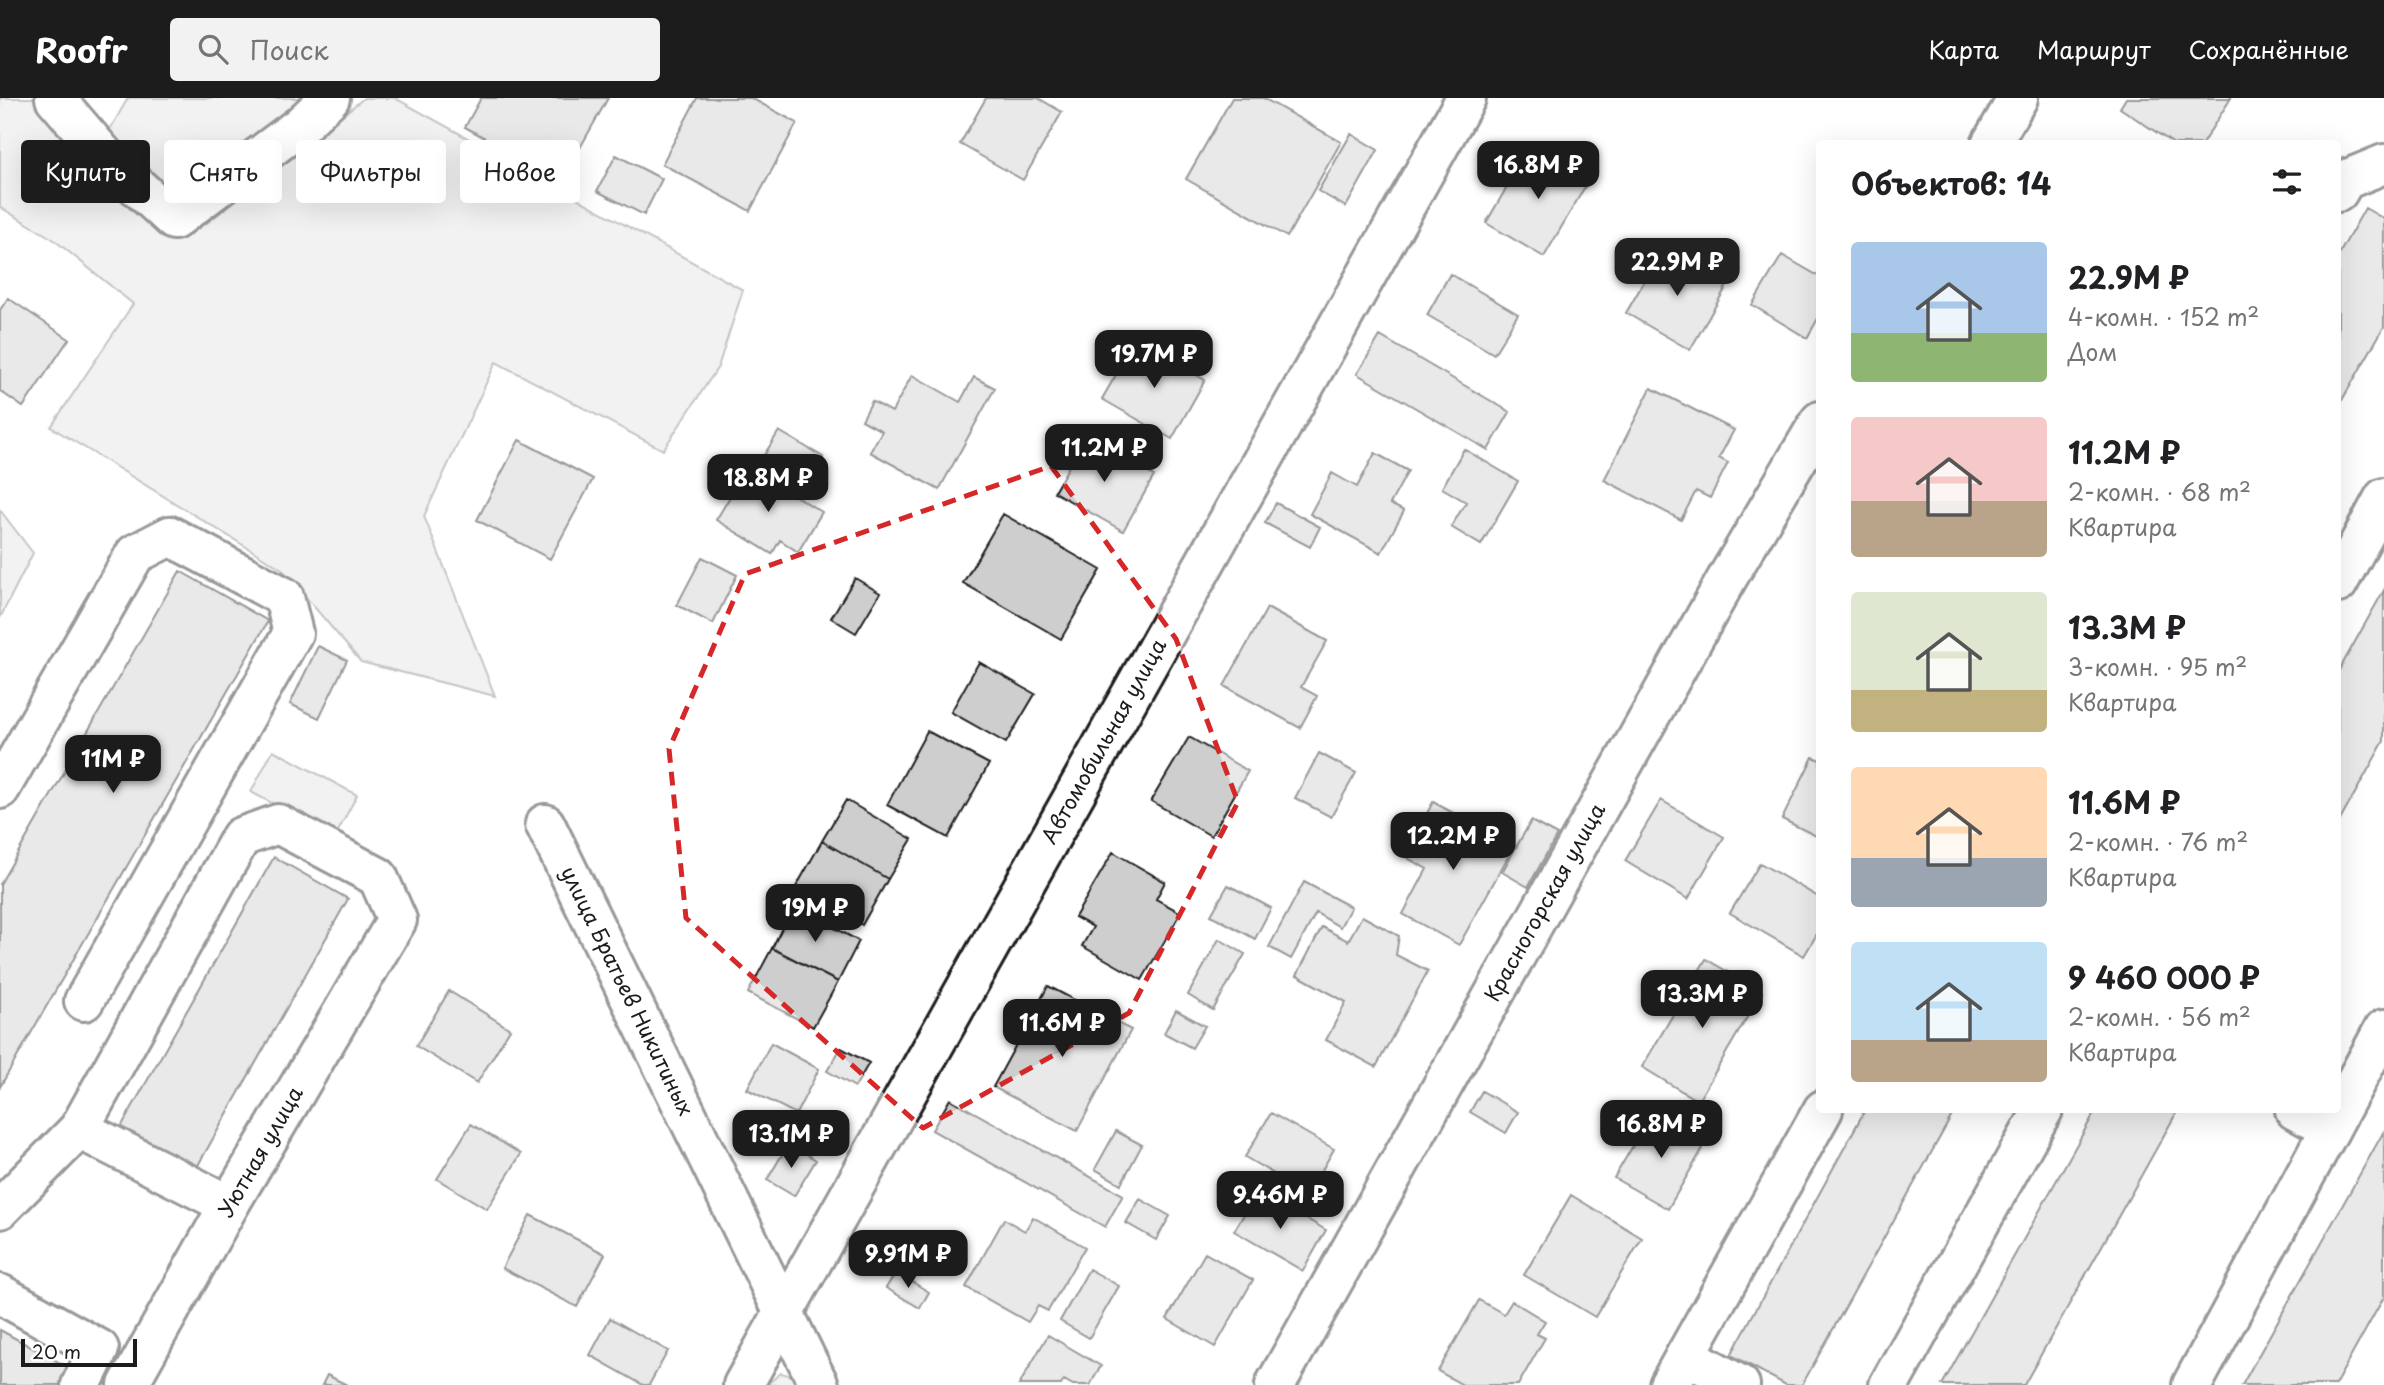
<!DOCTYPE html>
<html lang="ru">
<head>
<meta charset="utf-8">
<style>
  body { margin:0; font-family:"Playpen Sans",sans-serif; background:#f2f2f2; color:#202124; height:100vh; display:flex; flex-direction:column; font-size:26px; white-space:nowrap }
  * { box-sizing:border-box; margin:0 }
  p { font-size:23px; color:#757577 }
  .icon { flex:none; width:38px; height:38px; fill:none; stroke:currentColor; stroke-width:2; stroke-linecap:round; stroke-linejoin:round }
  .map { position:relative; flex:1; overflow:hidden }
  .side { position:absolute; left:1816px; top:42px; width:525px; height:973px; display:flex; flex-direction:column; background:#fff; border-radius:7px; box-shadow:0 7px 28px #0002 }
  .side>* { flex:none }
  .guide { position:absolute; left:21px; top:42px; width:665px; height:63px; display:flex; gap:14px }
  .scale { position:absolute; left:21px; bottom:18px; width:116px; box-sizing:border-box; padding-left:7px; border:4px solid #1c1c1c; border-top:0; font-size:19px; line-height:24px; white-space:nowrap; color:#1c1c1c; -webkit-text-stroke:5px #fff; paint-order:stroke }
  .price { position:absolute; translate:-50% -60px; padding:0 16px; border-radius:14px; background:#1c1c1c; color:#fff; font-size:23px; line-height:46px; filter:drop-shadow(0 2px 4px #0008) }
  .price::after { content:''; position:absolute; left:50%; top:42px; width:21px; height:16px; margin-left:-10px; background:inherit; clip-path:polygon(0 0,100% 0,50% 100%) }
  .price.active { background:#222; color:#fff }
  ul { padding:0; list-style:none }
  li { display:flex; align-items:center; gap:21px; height:175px; padding:0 35px }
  li span { display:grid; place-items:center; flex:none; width:196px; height:140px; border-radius:7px; color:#555 }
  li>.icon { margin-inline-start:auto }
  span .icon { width:84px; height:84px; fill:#fffc; stroke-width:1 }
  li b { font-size:30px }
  h2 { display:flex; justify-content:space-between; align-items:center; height:84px; padding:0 35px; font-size:30px }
  .tag { padding:0 24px; border-radius:7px; background:#fff; box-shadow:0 7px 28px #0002; font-size:24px; line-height:63px }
  .tag.active { background:#1c1c1c; color:#fff }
  header { display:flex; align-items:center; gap:42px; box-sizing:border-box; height:98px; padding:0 35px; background:#1c1c1c; color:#fff }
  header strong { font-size:33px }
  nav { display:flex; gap:38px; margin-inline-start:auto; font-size:24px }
  .search { width:490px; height:63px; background:#f2f2f2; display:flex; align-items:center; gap:18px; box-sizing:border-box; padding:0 24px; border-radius:7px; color:#757577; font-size:26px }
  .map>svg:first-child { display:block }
  .green { fill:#e2e2e2; stroke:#7f7f7f; stroke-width:2 }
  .building { fill:#cecece; stroke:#1c1c1c; stroke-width:2 }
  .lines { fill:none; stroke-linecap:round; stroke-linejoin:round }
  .minor-casing { stroke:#1c1c1c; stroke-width:44 }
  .minor { stroke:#fff; stroke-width:38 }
  .marked { fill:none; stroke:#d62828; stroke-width:5; stroke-dasharray:14 9; stroke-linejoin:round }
  .labels { text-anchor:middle; stroke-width:5; stroke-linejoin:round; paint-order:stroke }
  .street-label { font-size:21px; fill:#1c1c1c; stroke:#fff }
</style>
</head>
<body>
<header>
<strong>Roofr</strong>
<div class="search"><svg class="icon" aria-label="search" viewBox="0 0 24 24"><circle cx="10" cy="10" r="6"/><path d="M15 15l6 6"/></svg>Поиск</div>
<nav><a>Карта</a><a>Маршрут</a><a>Сохранённые</a></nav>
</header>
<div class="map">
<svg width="2384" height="1287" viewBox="0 0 2384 1287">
  <rect width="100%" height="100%" fill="#fff"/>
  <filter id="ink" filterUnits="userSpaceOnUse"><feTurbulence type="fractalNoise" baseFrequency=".0143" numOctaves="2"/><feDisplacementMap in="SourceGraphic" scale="14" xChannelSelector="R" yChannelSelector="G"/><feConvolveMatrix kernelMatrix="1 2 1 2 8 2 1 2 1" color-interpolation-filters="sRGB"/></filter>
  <g filter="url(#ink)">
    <path class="green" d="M0,0h35l65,76 64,61 43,-12 157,-125h31l348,192 -25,77 -55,83 -167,-88 -72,154 71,180 -134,-34 -79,-93 -231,-142 82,-123 -80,-65 -53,-32z
      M128,0h180l-110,87 -23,5 -52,-34 -18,-18z
      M0,412l33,43 -33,65z
      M273,652l84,45 -22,42 -84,-45z
      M781,1275l16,4 3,8h-34z"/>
    <path class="building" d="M481,0h127l-46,82 -97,-53z
      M697,0h54l46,25 -47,88 -88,-47z
      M986,0h52l24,14 -39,68 -63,-36z
      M1232,0h31l78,44 -54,95 -101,-58z
      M2126,0h105l-29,46h-28l-54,-36z
      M1351,36l27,16 -32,57 -28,-16z
      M1532,46l58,34 -46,79 -58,-34z
      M616,57l46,24 -18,36 -47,-24z
      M2365,110l19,11v108l-46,80v-151z
      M1664,149l64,37 -38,66 -64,-37z
      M1782,157l38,22v38l-13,23 -55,-33z
      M1450,176l68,40 -24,40 -67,-39z
      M8,200l61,41 -46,68 -23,-16v-81z
      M1380,238l130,76 -22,38 -131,-76z
      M1136,242l69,40 -33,59 -70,-40z
      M912,277l48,27 14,-25 21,11 -56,102 -69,-38 12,-21 -20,-11 10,-19 20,11z
      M1651,290l83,42 -15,28 9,5 -18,35 -14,-7 -15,29 -77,-40z
      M779,333l44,26 -21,35 -44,-27z
      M1086,339l68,39 -31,55 -69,-39z
      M519,342l74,39 -43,80 -73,-39z
      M1464,351l54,32 -37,64 -30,-18 15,-25 -24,-14z
      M1375,355l33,18 -18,33 14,7 -23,42 -71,-39 22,-41 25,14z
      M748,369l74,45 -24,40 -18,-12 -8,14 -56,-34z
      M1276,405l44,24 -10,20 -45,-24z
      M1003,416l98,56 -40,69 -98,-56z
      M702,459l35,18 -24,49 -36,-19z
      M180,473l88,50 -268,466v-203z
      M855,480l25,15 -24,40 -25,-15z
      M2384,492v151l-46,83v-152z
      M1267,510l60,33 -26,46 16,9 -17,32 -76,-42z
      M318,548l29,14 -28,58 -29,-14z
      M979,564l56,32 -29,49 -55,-31z
      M927,633l62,33 -41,74 -61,-33z
      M1189,639l59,34 -37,65 -60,-35z
      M1319,655l37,20 -25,44 -36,-19z
      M1813,659l7,3v78l-38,-19z
      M846,702l66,39 -24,40 -66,-38z
      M1661,702l63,37 -36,62 -63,-38z
      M1433,704l81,44 -55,99 -56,-31 24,-45 -23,-13z
      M1531,723l26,14 -29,52 -26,-15z
      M822,743l66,38 -26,46 -66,-38z
      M1113,754l52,30 -9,17 25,14 -39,67 -60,-34 11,-19 -18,-10z
      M274,759l74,42 -156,277 -75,-42z
      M1760,765l60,35v31l-16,27 -74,-43z
      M1304,784l47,25 -11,20 -24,-14 -25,46 -22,-12z
      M1228,787l43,23 -16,31 -44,-24z
      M793,808l66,35 -21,41 -66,-34z
      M1362,818l37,20 -3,19 32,16 -52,96 -50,-27 20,-38 -49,-27 25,-48 26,14z
      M1219,841l26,15 -32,56 -25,-15z
      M772,850l66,34 -25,45 -65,-34z
      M1706,861l56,33 -64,109 -56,-34z
      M1048,888l83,44 -54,101 -84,-44z
      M449,893l61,38 -33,54 -61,-37z
      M1176,912l29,16 -13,22 -28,-15z
      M771,945l48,26 -23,45 -49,-25z
      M841,950l28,15 -14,24 -28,-16z
      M1482,993l36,21 -12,21 -36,-21z
      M950,1001l173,96 -18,32 -173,-97z
      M1654,1012l53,31 -39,68 -54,-31z
      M1865,1012h90l-153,275h-16l-55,-30z
      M2096,1012h82l-154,275h-82z
      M1271,1015l63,36 -26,45 -63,-37z
      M471,1026l50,30 -34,55 -50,-30z
      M1116,1033l26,14 -21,39 -26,-15z
      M2384,1033v166l-49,88h-93z
      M789,1045l27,17 -22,36 -27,-16z
      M1258,1093l68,39 -23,41 -69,-40z
      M1571,1097l71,43 -47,79 -71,-42z
      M1140,1101l30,17 -14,24 -30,-17z
      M530,1117l75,39 -28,53 -75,-39z
      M1033,1119l52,30 -37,64 -10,-5 -10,16 -62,-35 38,-68 21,12z
      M1205,1155l48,27 -38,67 -48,-28z
      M1089,1171l30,17 -30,52 -29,-17z
      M896,1174l33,20 -9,16 -34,-20z
      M1479,1202l25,14 8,-13 33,20 -8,13 8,4 -27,47h-55l-25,-14z
      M610,1220l58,33 -19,34h-6l-53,-30z
      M0,1232l77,42 -8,13h-69z
      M1048,1237l53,31 -11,19h-17l-9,-5 -3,5h-42z
      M327,1277l20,10h-25z"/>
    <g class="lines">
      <defs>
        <g id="minor">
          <path d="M55,0l55,64 64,58 126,-94 30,-28"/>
          <path d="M1991,46l27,-46"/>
          <path d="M2338,94l7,-12 39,-16"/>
          <path d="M2338,485l46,-85"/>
          <path d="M0,691l135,-235 35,-18 114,61 9,36 -209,368"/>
          <path id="s1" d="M545,726l274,561"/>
          <path d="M2295,1012l35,19"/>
          <path d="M79,1031l150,76"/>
          <path d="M0,1111l79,-80 162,-292 37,-13 100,53 19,43 -168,285 -101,180"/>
          <path d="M0,1196l99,55 -18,36"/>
          <path d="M1686,1257l54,30"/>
          <path id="s2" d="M743,1287l723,-1287"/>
          <path id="s3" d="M1275,1287l454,-810 91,-154"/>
          <path d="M1669,1287l154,-275"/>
          <path d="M1889,1287l154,-275"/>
          <path d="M2192,1287l192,-356"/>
        </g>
      </defs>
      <use href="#minor" class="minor-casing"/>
      <use href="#minor" class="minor"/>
    </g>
  </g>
  <path d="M0 0H2384V1287H0ZM1051,368l125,173 62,163 -109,211 -206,115 -237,-210 -17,-169 76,-175z" fill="#fff" fill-opacity=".55" fill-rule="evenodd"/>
  <path class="marked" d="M1051,368l125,173 62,163 -109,211 -206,115 -237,-210 -17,-169 76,-175z"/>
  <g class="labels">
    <g class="street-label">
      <text dy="7" stroke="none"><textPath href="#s2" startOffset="738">Автомобильная улица</textPath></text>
      <text dy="7" stroke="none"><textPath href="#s3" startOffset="553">Красногорская улица</textPath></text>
      <text dy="7" stroke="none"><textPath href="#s1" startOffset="186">улица Братьев Никитиных</textPath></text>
      <text transform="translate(261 1054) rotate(-60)" y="7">Уютная улица</text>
    </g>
  </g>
</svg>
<div class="scale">20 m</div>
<b class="price" style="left:1538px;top:103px">16.8M ₽</b>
<b class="price active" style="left:1677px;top:200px">22.9M ₽</b>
<b class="price" style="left:1154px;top:292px">19.7M ₽</b>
<b class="price" style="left:1104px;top:386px">11.2M ₽</b>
<b class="price" style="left:768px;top:416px">18.8M ₽</b>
<b class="price" style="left:113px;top:697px">11M ₽</b>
<b class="price" style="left:1453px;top:774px">12.2M ₽</b>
<b class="price" style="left:815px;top:846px">19M ₽</b>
<b class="price" style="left:1702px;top:932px">13.3M ₽</b>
<b class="price" style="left:1062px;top:961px">11.6M ₽</b>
<b class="price" style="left:1661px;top:1062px">16.8M ₽</b>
<b class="price" style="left:791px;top:1072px">13.1M ₽</b>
<b class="price" style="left:1280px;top:1133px">9.46M ₽</b>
<b class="price" style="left:908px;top:1192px">9.91M ₽</b>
<div class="guide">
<a class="tag active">Купить</a>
<a class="tag">Снять</a>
<a class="tag">Фильтры</a>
<a class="tag">Новое</a>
</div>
<section class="side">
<h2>Объектов: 14<svg class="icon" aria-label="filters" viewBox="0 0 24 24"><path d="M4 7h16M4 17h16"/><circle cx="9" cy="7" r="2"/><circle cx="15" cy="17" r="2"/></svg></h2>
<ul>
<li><span style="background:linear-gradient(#a9c7e8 65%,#8fb573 0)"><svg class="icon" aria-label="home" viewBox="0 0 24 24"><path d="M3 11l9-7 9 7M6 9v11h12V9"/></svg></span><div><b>22.9M ₽</b><p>4-комн. · 152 m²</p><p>Дом</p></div></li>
<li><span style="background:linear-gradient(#f6c9c9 60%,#b9a48a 0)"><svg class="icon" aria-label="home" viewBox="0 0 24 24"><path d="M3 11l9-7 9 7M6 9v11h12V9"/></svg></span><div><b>11.2M ₽</b><p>2-комн. · 68 m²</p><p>Квартира</p></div></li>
<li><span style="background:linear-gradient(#dfe7d0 70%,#c2b280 0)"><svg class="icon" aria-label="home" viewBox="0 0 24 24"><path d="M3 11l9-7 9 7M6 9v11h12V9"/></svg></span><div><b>13.3M ₽</b><p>3-комн. · 95 m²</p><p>Квартира</p></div></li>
<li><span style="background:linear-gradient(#ffd9b3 65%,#9aa5b1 0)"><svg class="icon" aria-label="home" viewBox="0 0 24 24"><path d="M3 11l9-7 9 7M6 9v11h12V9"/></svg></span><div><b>11.6M ₽</b><p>2-комн. · 76 m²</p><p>Квартира</p></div></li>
<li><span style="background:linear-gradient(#bfe0f5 70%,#b9a48a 0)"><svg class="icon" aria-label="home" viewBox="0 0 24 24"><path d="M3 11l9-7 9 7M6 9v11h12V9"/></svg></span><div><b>9 460 000 ₽</b><p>2-комн. · 56 m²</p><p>Квартира</p></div></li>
</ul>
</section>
</div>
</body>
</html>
